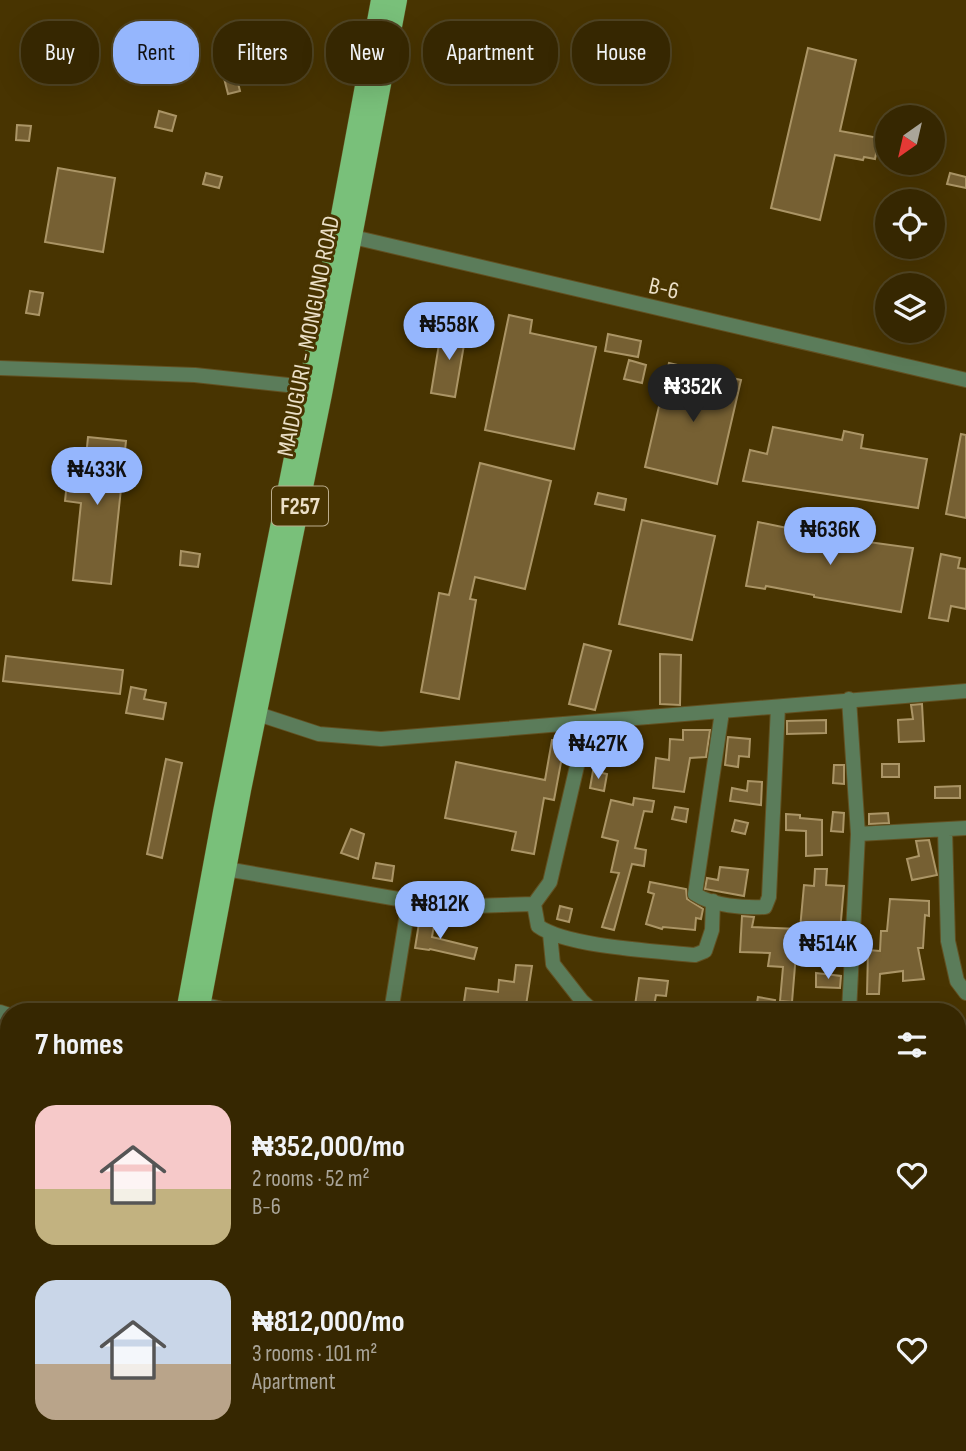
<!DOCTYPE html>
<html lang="en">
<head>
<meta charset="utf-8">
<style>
  body { margin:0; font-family:"Sofia Sans Condensed",sans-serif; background:#413310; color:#f1f3f6; height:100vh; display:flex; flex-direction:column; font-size:26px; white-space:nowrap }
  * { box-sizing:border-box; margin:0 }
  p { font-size:23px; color:#aaa599 }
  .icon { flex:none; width:38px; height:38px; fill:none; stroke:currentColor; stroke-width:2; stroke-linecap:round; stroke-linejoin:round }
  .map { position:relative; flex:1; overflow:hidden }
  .drawer { position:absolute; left:0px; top:1003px; width:966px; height:450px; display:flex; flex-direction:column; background:#362701; border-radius:28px 28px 0 0; box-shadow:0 7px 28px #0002,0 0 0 2px #504423 }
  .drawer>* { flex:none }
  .guide { position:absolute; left:21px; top:21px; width:924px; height:63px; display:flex; gap:14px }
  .needle { width:46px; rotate:214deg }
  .buttons { position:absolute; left:875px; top:105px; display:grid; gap:14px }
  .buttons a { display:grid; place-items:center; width:70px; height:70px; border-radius:50%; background:#362701; box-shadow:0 7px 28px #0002,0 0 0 2px #504423; font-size:35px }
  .price { position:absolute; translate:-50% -60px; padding:0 16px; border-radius:24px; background:#95b6fd; color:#111; font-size:23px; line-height:46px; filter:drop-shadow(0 2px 4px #0008) }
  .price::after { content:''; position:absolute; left:50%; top:42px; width:21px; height:16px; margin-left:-10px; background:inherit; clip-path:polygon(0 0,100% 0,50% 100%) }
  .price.active { background:#222; color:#fff }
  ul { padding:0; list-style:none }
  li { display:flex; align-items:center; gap:21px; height:175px; padding:0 35px }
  li span { display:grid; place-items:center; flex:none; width:196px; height:140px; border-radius:21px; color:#555 }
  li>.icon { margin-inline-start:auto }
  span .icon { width:84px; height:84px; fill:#fffc; stroke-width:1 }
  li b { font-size:30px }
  h2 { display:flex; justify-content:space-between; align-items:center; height:84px; padding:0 35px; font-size:30px }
  .chip { padding:0 24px; border-radius:28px; background:#362701; box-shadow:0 7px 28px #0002,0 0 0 2px #504423; font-size:24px; line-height:63px }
  .chip.active { background:#95b6fd; color:#111 }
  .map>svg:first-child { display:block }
  .building { fill:#766033; stroke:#ab9566; stroke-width:2 }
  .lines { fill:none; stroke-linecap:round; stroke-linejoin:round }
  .street-casing { stroke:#625021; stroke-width:16 }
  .primary-casing { stroke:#625021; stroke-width:19 }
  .street { stroke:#5b7c5a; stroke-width:14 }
  .primary { stroke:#79c07a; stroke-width:18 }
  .labels { text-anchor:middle; stroke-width:6; stroke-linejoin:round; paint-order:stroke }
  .shield { fill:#483401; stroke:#bbac8c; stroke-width:2 }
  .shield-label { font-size:23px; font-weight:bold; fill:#ece0c8 }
  .street-label { font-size:24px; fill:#ece0c8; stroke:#483401 }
</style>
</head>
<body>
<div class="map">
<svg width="966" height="1451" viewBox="0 0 966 1451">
  <rect width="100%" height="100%" fill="#483401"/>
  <path class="building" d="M808,48l48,12 -16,71 39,7 -4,21 -11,-2 -1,3 -28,-5 -15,65 -49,-12z
    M236,75l4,16 -12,3 -4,-16z
    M159,111l17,5 -4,15 -17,-4z
    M17,125l14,1 -2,15 -13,-1z
    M58,168l57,10 -12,74 -58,-10z
    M206,173l16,4 -3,11 -16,-4z
    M950,173l16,4v11l-19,-4z
    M30,291l13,2 -4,22 -13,-2z
    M509,315l23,5 -2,13 66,14 -22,102 -89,-19z
    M449,325l14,3 -2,10 4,1 -10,58 -24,-4 10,-61 7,1z
    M608,334l33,7 -3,16 -33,-6z
    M629,360l17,5 -4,18 -18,-4z
    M669,363l72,17 -24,104 -72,-17z
    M773,427l69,13 2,-9 19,4 -2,13 66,11 -9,49 -175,-27 7,-31 17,4z
    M961,434l5,1v83l-20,-4z
    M88,437l38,4 -15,143 -38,-4 8,-77 -16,-2 5,-46 16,2z
    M480,463l71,18 -26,108 -50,-12 -5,22 6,1 -17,99 -38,-7 18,-99 10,2z
    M598,493l28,6 -2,11 -29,-6z
    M642,520l73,16 -23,104 -73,-16z
    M758,522l34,7 1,-4 68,16 52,7 -12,64 -87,-15v-2l-48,-9 -1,3 -19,-3z
    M181,551l19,3 -2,13 -18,-2z
    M941,554l19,4 -2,10 8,1v40l-15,-3 -3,15 -19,-3z
    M584,644l27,7 -16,59 -26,-6z
    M660,654l21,1 -1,50 -20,-1z
    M6,656l117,14 -3,24 -117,-13z
    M131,687l15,3 -2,9 22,4 -3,16 -37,-6z
    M922,704l2,37 -25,1 -1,-22 15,-1 -2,-14z
    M826,720v13l-39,1v-13z
    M683,730h27l-4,27 -16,1 -6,34 -31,-4 3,-30 13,2 1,-21 13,1z
    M728,737l22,2 -1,18 -10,-1 -1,11 -13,-2z
    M552,740h21l-4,17h-7l-8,43 -10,-2 -10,56 -22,-4 4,-18 -71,-14 11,-56 89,18z
    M166,759l16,4 -20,95 -15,-4z
    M882,764h17v13h-17z
    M834,765h10v19l-11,-1z
    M593,771l14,3 -3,17 -14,-3z
    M748,781l14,1 -1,23 -31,-4 2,-13 15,3z
    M960,786v12h-25v-11z
    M634,798l20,3 -2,11 -8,-1 -9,37 11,2 -2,16 -12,-2 -18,66 -12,-3 17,-54 -8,-1 7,-31 -16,-4 9,-37 22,5z
    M675,807l13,2 -2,13 -14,-3z
    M833,812l11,1 -1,19 -12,-1z
    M888,813l1,10 -20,1v-10z
    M786,814l14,1v3l22,2v35l-16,1v-25l-20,-1z
    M735,820l13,3 -3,11 -13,-3z
    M351,829l13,5 -6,25 -17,-6z
    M929,840l8,35 -25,5 -5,-21 12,-3 -3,-15z
    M376,863l18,3 -2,15 -19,-3z
    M720,867l28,3 -4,26 -39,-7 2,-11 11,2z
    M815,869h12l-1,16 18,1 -4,46 -16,-1v12l-27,-1 -5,60 -12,-1 3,-34 -15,-1 2,-13 -30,-1 2,-36 12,1 -2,10 48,2 4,-44 10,1z
    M650,882l36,7 1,10 16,10 -2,10 -5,-1 -1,12 -32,-3 -1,2 -16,-5 8,-30 -6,-2z
    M890,899l39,2v15l-4,-1 -2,33h-5l6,31 -21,2v-10l-23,3 -1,20h-12l1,-44 12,1 1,-20h6z
    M560,906l12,3 -3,13 -12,-3z
    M420,917l15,2 -3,18 45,11 -3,11 -44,-10 -1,1 -14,-2z
    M516,965l16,1 -7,46h-16l1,-4 -46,-6 2,-14 32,4 1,-12 15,2z
    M816,973l25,3 -1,12 -24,-1z
    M639,978l29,3 -2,15 -10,-1 -3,17h-19z
    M758,997l17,3 -2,12 -17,-3z"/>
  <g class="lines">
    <defs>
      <path id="street" d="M353,237l613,143
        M0,368l195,7 111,12
        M849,699l9,135 -9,178
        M722,712l-27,182c18,12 49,14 70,13l4,-10 9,-190
        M258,714l61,20 62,5 585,-48
        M587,723l-37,159 -16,22 4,22c29,21 119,25 157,29l10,-4 7,-21 1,-29
        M945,830l3,111 9,40 9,12
        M858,834l108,-6
        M226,869l218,38 90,-3
        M550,934l3,30 29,37 12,11
        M201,1004l34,8
        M0,1012l9,3
        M391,1012l18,-111
        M957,1373l9,1
        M374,1451l1,-7
        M389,1451l21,-2 6,2
        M486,1451l8,-7
        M649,1451l1,-7
        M733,1451l1,-7
        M879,1451v-7"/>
      <path id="primary" d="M185,1012l37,-200 97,-484 61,-328
        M200,1012l42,-222 81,-396 75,-394
        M112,1451v-7
        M126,1451v-7"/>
    </defs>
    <use href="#street" class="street-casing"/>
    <use href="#primary" class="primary-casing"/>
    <use href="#street" class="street"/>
    <use href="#primary" class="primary"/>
  </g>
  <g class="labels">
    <rect class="shield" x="272" y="486.5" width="56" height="39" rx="5"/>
    <g class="shield-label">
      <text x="300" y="514">F257</text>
    </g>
    <g class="street-label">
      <text transform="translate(664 288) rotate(13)" y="8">B-6</text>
      <text transform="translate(308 336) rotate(-79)" y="8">MAIDUGURI - MONGUNO ROAD</text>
    </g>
  </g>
</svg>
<div class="buttons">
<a><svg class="needle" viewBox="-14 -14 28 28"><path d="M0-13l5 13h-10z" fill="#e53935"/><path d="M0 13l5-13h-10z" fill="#aaa599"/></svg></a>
<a><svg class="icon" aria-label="locate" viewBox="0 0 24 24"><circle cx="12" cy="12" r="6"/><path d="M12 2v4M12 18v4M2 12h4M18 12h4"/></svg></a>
<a><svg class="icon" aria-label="layers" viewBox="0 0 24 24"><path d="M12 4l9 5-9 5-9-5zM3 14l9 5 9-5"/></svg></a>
</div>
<b class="price" style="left:449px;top:362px">₦558K</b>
<b class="price active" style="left:693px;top:424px">₦352K</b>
<b class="price" style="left:97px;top:507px">₦433K</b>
<b class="price" style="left:830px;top:567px">₦636K</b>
<b class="price" style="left:598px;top:781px">₦427K</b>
<b class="price" style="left:440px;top:941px">₦812K</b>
<b class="price" style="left:828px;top:981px">₦514K</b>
<div class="guide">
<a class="chip">Buy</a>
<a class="chip active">Rent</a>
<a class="chip">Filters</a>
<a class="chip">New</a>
<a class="chip">Apartment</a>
<a class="chip">House</a>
</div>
<section class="drawer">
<h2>7 homes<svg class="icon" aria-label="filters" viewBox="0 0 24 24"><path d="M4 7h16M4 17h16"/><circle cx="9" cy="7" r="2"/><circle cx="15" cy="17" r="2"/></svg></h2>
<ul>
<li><span style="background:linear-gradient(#f6c9c9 60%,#c2b280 0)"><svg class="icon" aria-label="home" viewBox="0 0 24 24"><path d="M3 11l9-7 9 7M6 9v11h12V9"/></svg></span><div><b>₦352,000/mo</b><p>2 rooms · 52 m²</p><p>B-6</p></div><svg class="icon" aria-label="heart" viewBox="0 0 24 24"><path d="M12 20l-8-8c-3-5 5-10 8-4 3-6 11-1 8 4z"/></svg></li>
<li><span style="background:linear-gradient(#c9d6e8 60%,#b9a48a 0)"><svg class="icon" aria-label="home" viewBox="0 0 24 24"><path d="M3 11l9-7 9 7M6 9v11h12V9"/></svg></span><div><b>₦812,000/mo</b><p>3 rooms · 101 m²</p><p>Apartment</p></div><svg class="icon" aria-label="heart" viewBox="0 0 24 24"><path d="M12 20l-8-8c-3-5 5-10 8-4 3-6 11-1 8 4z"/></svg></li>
</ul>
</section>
</div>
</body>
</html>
